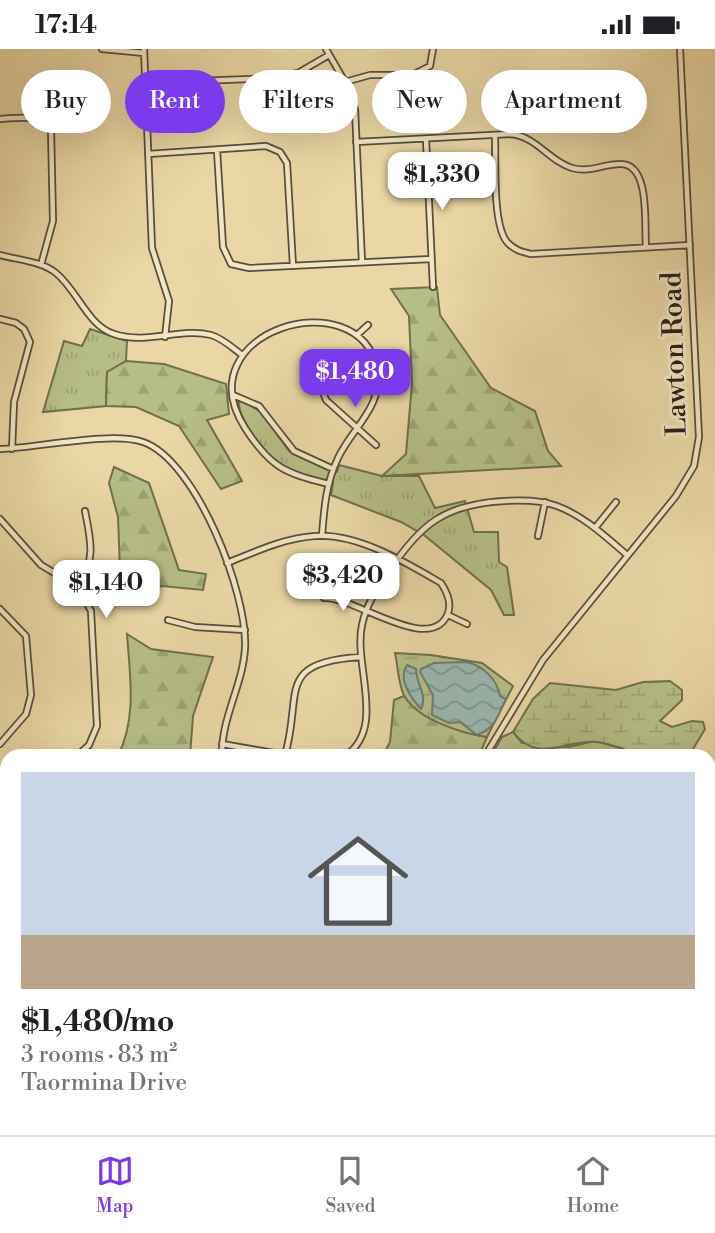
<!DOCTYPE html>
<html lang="en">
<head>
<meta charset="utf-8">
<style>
  body { margin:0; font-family:"Libre Bodoni",serif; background:#f6f6f6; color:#202124; height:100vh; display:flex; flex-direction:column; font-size:26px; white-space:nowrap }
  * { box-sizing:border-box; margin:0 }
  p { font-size:23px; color:#757577 }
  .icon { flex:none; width:38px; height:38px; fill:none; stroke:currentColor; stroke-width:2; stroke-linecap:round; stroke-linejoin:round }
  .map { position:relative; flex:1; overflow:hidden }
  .panel { position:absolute; left:0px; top:700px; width:716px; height:387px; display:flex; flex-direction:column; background:#fff; border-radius:21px 21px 0 0; box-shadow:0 7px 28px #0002 }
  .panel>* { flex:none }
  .hud { position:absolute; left:21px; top:21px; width:674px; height:63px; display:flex; gap:14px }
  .price { position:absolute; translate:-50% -60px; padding:0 16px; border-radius:14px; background:#fff; color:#222; font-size:23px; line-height:46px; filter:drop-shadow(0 2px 4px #0008) }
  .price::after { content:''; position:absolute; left:50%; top:42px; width:21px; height:16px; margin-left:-10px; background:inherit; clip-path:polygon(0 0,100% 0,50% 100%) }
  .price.selected { background:#7c3aed; color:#fff }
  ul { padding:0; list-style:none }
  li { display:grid; align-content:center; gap:14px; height:371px; padding:0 21px }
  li+li { border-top:2px solid #e0e0e0 }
  li span { display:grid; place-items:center; height:217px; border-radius:0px; color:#555 }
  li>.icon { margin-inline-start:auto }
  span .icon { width:126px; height:126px; fill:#fffc; stroke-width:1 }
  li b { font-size:30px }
  .tag { padding:0 24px; border-radius:32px; background:#fff; box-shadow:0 7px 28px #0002; font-size:24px; line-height:63px }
  .tag.selected { background:#7c3aed; color:#fff }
  .status { display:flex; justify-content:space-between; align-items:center; height:49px; padding:0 35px; background:#fff; direction:ltr }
  .status svg { height:19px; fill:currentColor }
  .dock { display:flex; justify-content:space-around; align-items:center; height:98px; border-top:2px solid #e0e0e0; background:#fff; font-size:19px; color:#757577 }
  .dock a { display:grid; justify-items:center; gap:4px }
  .dock .selected { color:#7c3aed }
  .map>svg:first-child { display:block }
  .grass { fill:url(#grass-tufts); stroke:#706f4e; stroke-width:2 }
  .forest { fill:url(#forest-firs); stroke:#706f4e; stroke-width:2 }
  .wetland { fill:url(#wetland-marsh); stroke:#706f4e; stroke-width:2 }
  .water { fill:url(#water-waves); stroke:#6e7b73; stroke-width:2 }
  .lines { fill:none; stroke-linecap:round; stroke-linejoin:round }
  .minor-casing { stroke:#5a4e3a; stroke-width:8 }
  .minor { stroke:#f1e5c4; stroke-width:4.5 }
  .labels { text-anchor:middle; stroke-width:6; stroke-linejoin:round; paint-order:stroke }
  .street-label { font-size:28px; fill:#2a2016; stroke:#f1e5c4 }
</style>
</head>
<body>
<div class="status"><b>17:14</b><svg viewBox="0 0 49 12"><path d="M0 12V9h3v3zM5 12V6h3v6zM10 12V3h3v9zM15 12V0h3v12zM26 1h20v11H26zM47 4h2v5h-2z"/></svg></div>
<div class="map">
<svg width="715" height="1086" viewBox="0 0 715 1086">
  <defs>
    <pattern id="grass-tufts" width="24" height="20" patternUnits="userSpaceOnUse" patternTransform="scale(1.75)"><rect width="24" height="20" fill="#b6be86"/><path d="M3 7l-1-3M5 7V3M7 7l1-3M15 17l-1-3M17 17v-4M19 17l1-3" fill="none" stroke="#9da373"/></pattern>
    <pattern id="forest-firs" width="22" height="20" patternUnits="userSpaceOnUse" patternTransform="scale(1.75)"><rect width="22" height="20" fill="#b6be86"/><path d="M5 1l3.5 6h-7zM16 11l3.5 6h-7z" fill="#9da373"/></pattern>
    <pattern id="wetland-marsh" width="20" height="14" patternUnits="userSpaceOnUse" patternTransform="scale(1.75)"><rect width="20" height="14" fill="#b6be86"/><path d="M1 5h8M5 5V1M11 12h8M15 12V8" fill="none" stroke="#9da373"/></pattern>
    <pattern id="water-waves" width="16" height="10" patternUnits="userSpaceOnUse" patternTransform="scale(1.75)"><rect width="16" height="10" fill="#9bb7b1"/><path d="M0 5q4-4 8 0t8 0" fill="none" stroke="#7f948f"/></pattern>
  </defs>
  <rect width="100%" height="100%" fill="#ead7a5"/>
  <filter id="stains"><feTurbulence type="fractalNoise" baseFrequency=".00286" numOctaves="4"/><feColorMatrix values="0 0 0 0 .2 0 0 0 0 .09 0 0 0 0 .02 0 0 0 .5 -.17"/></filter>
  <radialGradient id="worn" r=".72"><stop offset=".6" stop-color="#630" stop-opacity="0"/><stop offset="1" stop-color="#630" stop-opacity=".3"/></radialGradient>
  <path class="grass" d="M90,280l37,12 -1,20 -19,11 -1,34 -63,6 21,-71 18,5z
    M239,350l22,13 28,39 48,21 2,-7 43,11h37l16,32 30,-7 9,31h24l1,30 8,5 7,48h-10l-13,-25 -67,-55 -23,-13 -70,-27 2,-12c-15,-5 -33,-7 -47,-14 -17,-8 -50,-51 -47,-70z"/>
  <path class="forest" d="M437,238l3,28 51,73 44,23 13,40 13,15 -179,10 24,-22 6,-71 -3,-67 -18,-27z
    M126,312l38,3 62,20 3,30 -22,6 35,61 -21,8 -42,-63 -43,-19 -30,-1 1,-34z
    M114,418l35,16 30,87 27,4 -3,16 -41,-4 -41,11 -3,-80 -9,-34z
    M127,585l24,15 62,8 -20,59 -3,40h-72c19,-39 12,-79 9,-122z
    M404,647c26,22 49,36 83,41l-8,19h-96l7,-14 4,-42z
    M513,683l9,11 46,4 27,-6 29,8 4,7h-137l11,-19z
    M710,861l5,1v97h-6z"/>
  <path class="wetland" d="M395,604l36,2 51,8 31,23 -26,51c-26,-4 -68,-17 -82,-40 -7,-11 -7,-32 -10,-44z
    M670,632l12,9v10l-22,21 12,6 20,-6 11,1 2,7 -12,20 3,7h-68l-4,-7c-8,-2 -18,-6 -27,-7 -32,-3 -58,23 -84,-10l20,-33 17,-16 66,7 27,-8z
    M709,715l6,3v144l-6,1z"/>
  <path class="water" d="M467,613c16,4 30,17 33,34l6,3c-9,17 -9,28 -29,36l-17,-13 -11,1 -17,-8 1,-20 -13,-23 1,-3 13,-6z
    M407,616l9,4c0,15 12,26 5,40 -10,-11 -24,-29 -14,-44z"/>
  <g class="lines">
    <defs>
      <path id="minor" d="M102,0l42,4
        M144,0l8,199 17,53 -4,36
        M326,0l19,33 10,27 7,153
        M345,33l25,-7h42l18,-9 3,-17
        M146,34l127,-5 25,-5 31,-18
        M0,70c19,-1 39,-6 51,11l2,91 -12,44
        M495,86c1,24 -3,89 12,107 7,8 15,10 24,12l159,-9
        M426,90l7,148
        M356,93l156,-8c26,4 37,27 60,34 18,5 31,-4 48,-4 31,-1 24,61 26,83
        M217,101l6,97 8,17 18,4 182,-9
        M148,105l118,-8 14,6 7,11 6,103
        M0,206c18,5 41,6 56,18 22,18 31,52 58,61 33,11 67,-7 97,1 11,3 22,13 31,20
        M0,270l16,4 8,6 6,13 -16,60 -2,47
        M357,286l11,-10
        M319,332l7,19 50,45
        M233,346l26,11 35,45 39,18
        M0,400c36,-1 112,-18 143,-7 53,18 105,152 102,206 -2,37 -24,70 -23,108
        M0,470l41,46 37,22 13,24 6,115 -8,19 -12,11
        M595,479l21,-26
        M322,487c2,-27 4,-53 16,-78 14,-30 46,-52 39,-89 -18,-90 -194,-38 -132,59 25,39 39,45 84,56
        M538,487l7,-34
        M227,514c28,-11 57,-25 88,-27 42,-3 90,26 126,47 6,9 11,19 7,30 -16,44 -96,-18 -124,-15
        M78,538c18,-27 13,-46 7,-76
        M0,560l26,27 5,59 -5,19 -26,30
        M448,566l19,9
        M168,571l27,7 50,3
        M222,695l69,12
        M285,706c18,-61 -11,-93 76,-98
        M345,707c42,-28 8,-91 17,-131 4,-20 15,-36 26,-52 32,-49 57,-69 117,-72 17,-1 36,-1 52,5 27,10 49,31 70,49
        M485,707l58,-96 133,-164 18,-30 5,-29 -19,-388
        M0,786l7,-2
        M0,854h7
        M0,964l7,-4
        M0,1062l7,-5
        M709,1069l6,1
        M129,1080l1,6
        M338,1080v6
        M579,1080l1,6
        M469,1086l78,-6"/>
    </defs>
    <use href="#minor" class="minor-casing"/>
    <use href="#minor" class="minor"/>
  </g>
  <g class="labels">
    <g class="street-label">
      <text transform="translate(673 305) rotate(-92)" y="10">Lawton Road</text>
    </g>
  </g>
  <rect width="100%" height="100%" filter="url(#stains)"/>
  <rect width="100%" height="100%" fill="url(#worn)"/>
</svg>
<b class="price" style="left:442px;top:163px">$1,330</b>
<b class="price selected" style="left:355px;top:360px">$1,480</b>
<b class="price" style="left:343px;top:564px">$3,420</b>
<b class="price" style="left:106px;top:571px">$1,140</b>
<div class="hud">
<a class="tag">Buy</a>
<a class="tag selected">Rent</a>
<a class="tag">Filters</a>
<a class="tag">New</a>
<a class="tag">Apartment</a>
</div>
<section class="panel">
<ul>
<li><span style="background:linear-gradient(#c9d6e8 75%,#b9a48a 0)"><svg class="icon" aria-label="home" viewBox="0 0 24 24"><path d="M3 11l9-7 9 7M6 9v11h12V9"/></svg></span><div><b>$1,480/mo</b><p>3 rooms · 83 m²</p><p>Taormina Drive</p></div></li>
</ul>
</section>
</div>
<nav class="dock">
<a class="selected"><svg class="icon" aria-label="map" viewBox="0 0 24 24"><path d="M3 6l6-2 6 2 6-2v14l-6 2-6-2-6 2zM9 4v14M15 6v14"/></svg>Map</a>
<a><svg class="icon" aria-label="saved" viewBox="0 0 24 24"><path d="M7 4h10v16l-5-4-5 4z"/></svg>Saved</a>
<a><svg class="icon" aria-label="home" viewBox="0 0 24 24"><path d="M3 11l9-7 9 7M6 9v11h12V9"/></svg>Home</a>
</nav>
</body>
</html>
